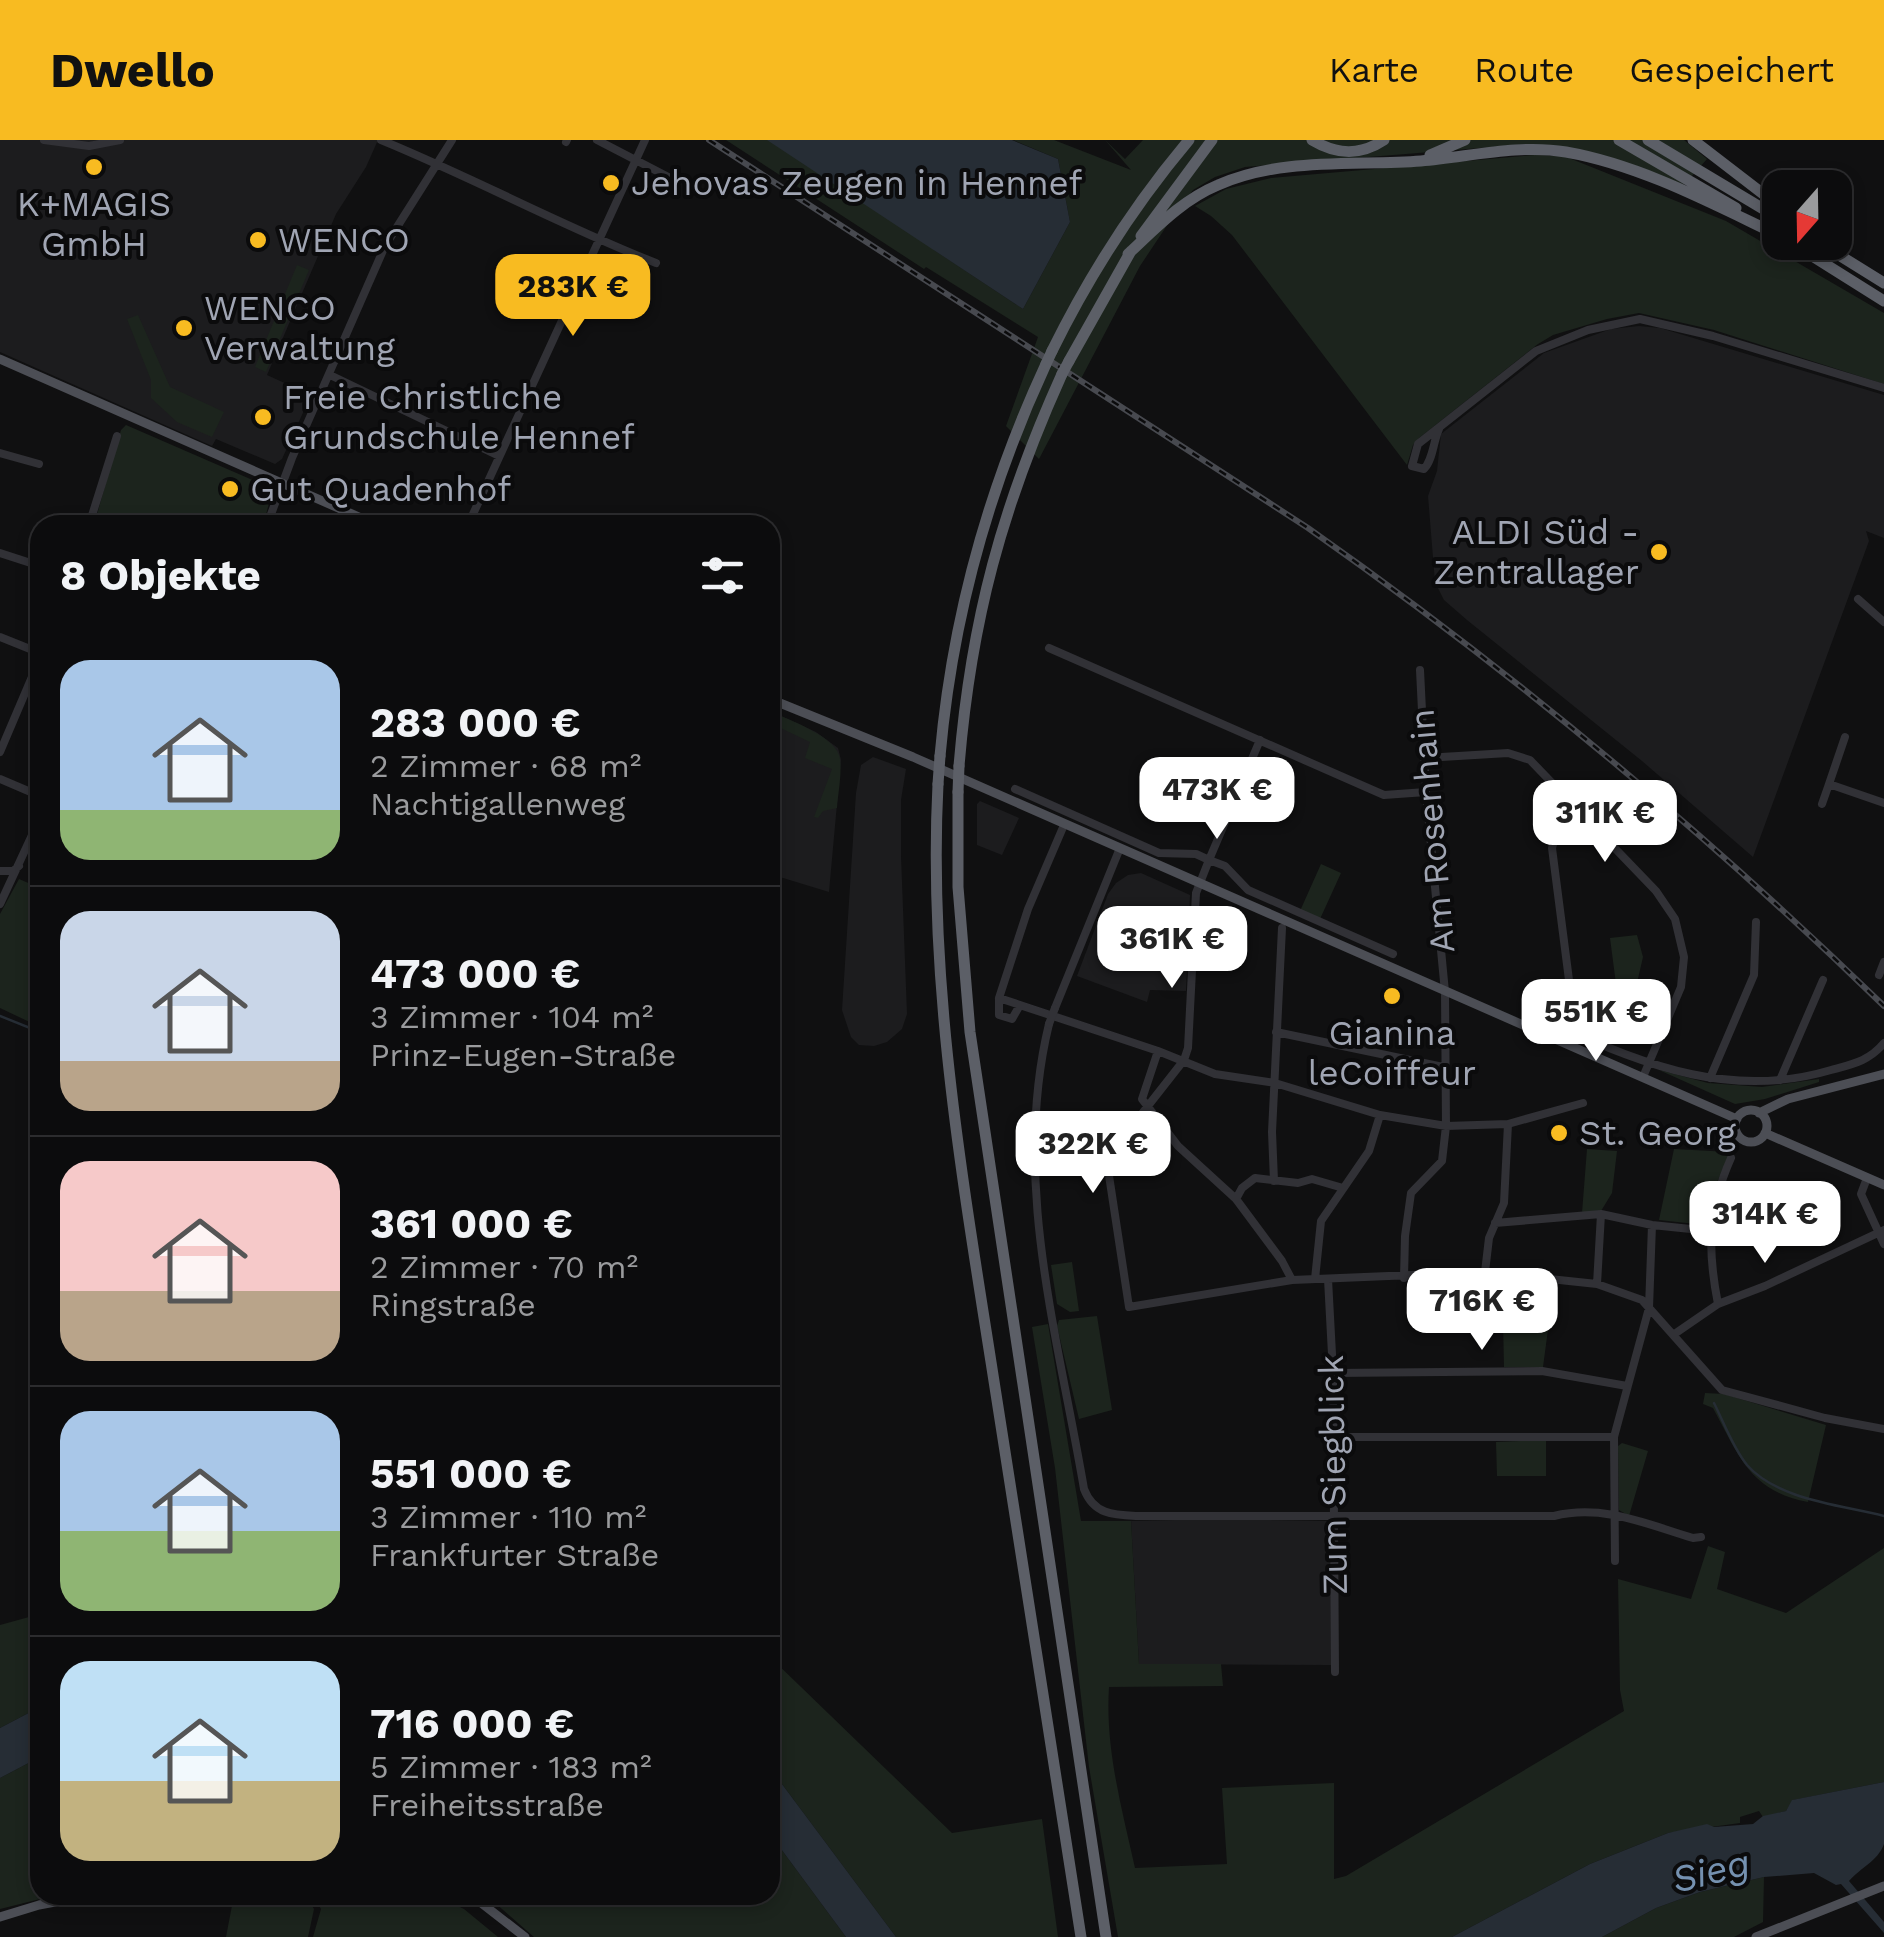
<!DOCTYPE html>
<html lang="de">
<head>
<meta charset="utf-8">
<style>
  body { margin:0; font-family:"Work Sans",sans-serif; background:#1a1a1b; color:#f1f3f6; height:100vh; display:flex; flex-direction:column; font-size:38px; white-space:nowrap }
  * { box-sizing:border-box; margin:0 }
  p { font-size:32px; color:#9a9b9d }
  .icon { flex:none; width:55px; height:55px; fill:none; stroke:currentColor; stroke-width:2; stroke-linecap:round; stroke-linejoin:round }
  .map { position:relative; flex:1; overflow:hidden }
  .sheet { position:absolute; left:30px; top:375px; width:750px; height:1390px; display:flex; flex-direction:column; background:#0c0c0d; border-radius:30px; box-shadow:0 5px 15px #0003,0 0 0 2px #2c2c2e }
  .sheet>* { flex:none }
  .needle { width:65px; rotate:200deg }
  .tools { position:absolute; left:1762px; top:30px; display:grid; gap:20px }
  .tools a { display:grid; place-items:center; width:90px; height:90px; border-radius:20px; background:#0c0c0d; box-shadow:0 5px 15px #0003,0 0 0 2px #2c2c2e; font-size:50px }
  .price { position:absolute; translate:-50% -85px; padding:0 22px; border-radius:20px; background:#fff; color:#222; font-size:32px; line-height:65px; filter:drop-shadow(0 2px 5px #0008) }
  .price::after { content:''; position:absolute; left:50%; top:60px; width:30px; height:22px; margin-left:-15px; background:inherit; clip-path:polygon(0 0,100% 0,50% 100%) }
  .price.on { background:#f8bb21; color:#111 }
  ul { padding:0; list-style:none }
  li { display:flex; align-items:center; gap:30px; height:250px; padding:0 30px }
  li+li { border-top:2px solid #2c2c2e }
  li span { display:grid; place-items:center; flex:none; width:280px; height:200px; border-radius:30px; color:#555 }
  li>.icon { margin-inline-start:auto }
  span .icon { width:120px; height:120px; fill:#fffc; stroke-width:1 }
  li b { font-size:42px }
  h2 { display:flex; justify-content:space-between; align-items:center; height:120px; padding:0 30px; font-size:42px }
  header { display:flex; align-items:center; gap:60px; box-sizing:border-box; height:140px; padding:0 50px; background:#f8bb21; color:#111 }
  header strong { font-size:48px }
  nav { display:flex; gap:55px; margin-inline-start:auto; font-size:35px }
  .map>svg:first-child { display:block }
  .built { fill:#1c1c1e }
  .green { fill:#1c241d }
  .water { fill:#262d35 }
  .lines { fill:none; stroke-linecap:round; stroke-linejoin:round }
  .stream { stroke:#262d35; stroke-width:2.5 }
  .minor { stroke:#313136; stroke-width:8 }
  .major { stroke:#4c4e55; stroke-width:9 }
  .highway { stroke:#5c5f67; stroke-width:11 }
  .rail-casing { stroke:#47494f; stroke-width:6 }
  .rail { stroke:#0b0b0c; stroke-width:2.5; stroke-dasharray:8; stroke-linecap:butt }
  .minor-bridge { stroke:#313136; stroke-width:8 }
  .highway-bridge { stroke:#5c5f67; stroke-width:11 }
  .poi-dot { fill:#f8bb21; stroke:#0b0b0c; stroke-width:4 }
  .labels { text-anchor:middle; stroke-width:8; stroke-linejoin:round; paint-order:stroke }
  .poi-label { font-size:35px; fill:#a0a5b3; stroke:#0b0b0c; text-anchor:start }
  .street-label { font-size:35px; fill:#a0a5b3; stroke:#0b0b0c }
  .water-label { font-size:38px; font-style:italic; fill:#7591b0; stroke:#0b0b0c }
</style>
</head>
<body>
<header>
<strong>Dwello</strong>
<nav><a>Karte</a><a>Route</a><a>Gespeichert</a></nav>
</header>
<div class="map">
<svg width="1884" height="1797" viewBox="0 0 1884 1797">
  <rect width="100%" height="100%" fill="#101011"/>
  <path class="built" d="M0,0h378l-12,27 -30,47 -69,161 44,20 -29,64 -7,5 -59,-25 -4,7 -212,-94z
    M1639,186l21,2 224,67v143l-18,-7 3,10 -116,316 -111,-96 -175,-141 -23,-20 -9,-18 -7,-86 9,-25 4,-37 103,-81 67,-24z
    M770,571l46,21 22,16 3,12 -12,132 -59,-18z
    M873,617l33,12 -5,31v56l6,158 -5,15 -15,13 -13,4 -15,-1 -8,-8 -9,-27 14,-217 5,-28z
    M980,661l39,17 -17,37 -25,-10v-41z
    M1141,733l49,22 -4,96 -36,-1 -3,12 -70,-26 31,-82 8,-11 12,-8z
    M1217,1379l113,2 2,144 -193,-1 -8,-143z"/>
  <path class="green" d="M726,0h286l-78,110 89,59 47,-87 -12,-63 -45,-19h41l77,30 -26,-30 20,19 18,-19h541l23,19 -23,26 -154,-41 -285,23 -30,10 -22,13 -21,28 -32,48 -101,193 -33,-33 32,-89 -112,-70 -2,2z
    M1534,15l30,1 162,65 158,92v71l-170,-54 -75,-17 -32,6 -54,16 -15,9 -119,94 -6,7 -6,20 -175,-230 -21,-19 -16,-10 31,-17 45,-11z
    M297,125l12,5 -43,102 -11,-5z
    M138,175l32,72 54,25 -12,25 -35,-15 -26,-24v-18l-24,-61z
    M126,285l147,64 -10,36h-169l27,-95z
    M770,571c19,9 68,26 70,48 2,16 -2,34 -3,49l-14,3 -5,7 -4,-1 18,-48 -27,-11 5,-16 -40,-19z
    M1321,724l20,9 -21,46 -20,-8z
    M19,739l21,9 -2,138 -38,-18v-94z
    M1637,795l6,22 -12,52 -21,-7 6,-18 -6,-46z
    M1659,930l49,13 54,4 57,-8v3l-54,17 -30,5z
    M1587,1009l30,2 -5,42 -11,18 -19,2z
    M1674,1009l56,3 -17,40 -4,31 -4,2 -46,-5z
    M1072,1122l7,49 -9,1 -13,-8 -6,-39z
    M1502,1135l31,2 -5,26 23,4 -8,60h-39z
    M1097,1176l15,94 -33,9 -22,-93 2,-6z
    M1048,1184l33,197h50l8,143h82l2,22 -114,1c-4,62 13,122 26,181l92,-4 -5,-76 112,-5v96l12,-3 278,-165 -4,-21 -2,-111 73,20 17,-53 17,6 -8,37 69,24 98,-65v234l-91,18 -7,11 -23,6 -4,-6 -19,6v6l-72,10 -78,31 -138,73h-334l-29,-170 -34,-299 -23,-141z
    M1705,1253l19,1 102,31 -18,77c-58,-11 -69,-46 -95,-94l-10,-4z
    M1546,1300v36h-49l-1,-34z
    M1622,1303l26,8 -19,65 -10,-6 -1,-64z
    M40,1474v93l-40,21v-103z
    M770,1517l182,176 90,-14 16,118h-162l-126,-169z
    M40,1617v138h16l-56,14v-131z
    M770,1694l76,103h-312l-48,-42h284z
    M1764,1737l-1,45 -29,15h-132l54,-29 44,-16z
    M234,1755h72l8,14 -6,28h-82z
    M312,1755h123l29,14 34,28h-185l8,-28z"/>
  <path class="water" d="M767,0h245l46,19 12,63 -47,87z
    M40,1567v50l-40,21v-50z
    M770,1628l126,169h-50l-76,-103z
    M1884,1642v62c-6,17 -24,24 -35,37l35,41v11l-43,-49 -5,1 -22,-12 -50,4 -64,15 -44,16 -54,29h-150l138,-73 78,-31 39,-9 7,3 39,-3 10,-8 23,-5 6,-11z"/>
  <g class="lines">
    <path class="stream" d="M0,876l40,16
      M1714,1263c10,20 19,45 33,62 31,35 94,40 137,51"/>
    <path class="minor" d="M44,0l45,6 31,-6
      M381,0c93,38 181,86 275,123
      M597,0l81,42
      M566,2l1,-2
      M330,235l169,81
      M1439,289c-6,13 -6,31 -15,40l-12,-3 6,-22 118,-93 52,-21 52,-11 73,17 171,52
      M0,313l39,11
      M89,385l28,-89
      M267,385l25,-67 93,-212 67,-106
      M468,385l177,-385
      M0,413l40,13
      M1858,459l26,23
      M0,497l40,16
      M1049,508l335,147 42,-3
      M1845,597l-16,47 55,19
      M0,612l40,-94
      M1425,618l83,-5 22,7 126,131 19,28 9,38 -3,30 -38,90
      M0,639l40,17
      M1015,649l144,64 37,1 13,6 51,-120
      M1822,664l7,-20
      M1575,666l-16,18 -7,24 17,132 -13,38 3,8c89,41 175,73 272,44 22,-6 38,-9 53,-27
      M0,731h13l6,-5
      M0,764l40,-86
      M1879,835l5,-13
      M999,858l29,-89 36,-84
      M1020,865l-8,14 -13,-4v-17l159,53 57,23 60,9 105,32 66,11 62,-2 75,-21
      M1055,868l65,-160
      M1049,884c-38,156 9,312 35,465 10,26 30,26 54,27h416c49,-12 92,8 139,22l8,-1
      M1276,892l167,35
      M1158,911l-16,48 36,47 58,53 46,62 10,19 193,-8 112,12 45,16 80,90 103,28 59,11
      M1710,938l44,-103 2,-53
      M1780,940l43,-100
      M1867,1038l-6,16 23,50
      M1274,1041l-2,-49 10,-204
      M1236,1059l6,-11 13,-10 43,5 14,-4 31,9
      M1495,1083l106,-9 51,11 58,6
      M1485,1132l4,-34 15,-35 4,-79
      M1404,1138l1,-42 6,-43 31,-32 4,-35 -1,-134 -19,-200 -6,-122
      M1315,1139l6,-58 48,-70 11,-36
      M1328,1139l5,94 2,299
      M1292,1140l-163,27 -21,-138 14,-30 62,-79 4,-12 8,-155 13,-33 16,6 23,24 145,64
      M1597,1144l4,-70
      M1718,1164c-11,-56 -10,-94 13,-146
      M1673,1195l45,-31 47,-18 119,-56
      M1333,1233l209,-2 85,15
      M1334,1297h280
      M1615,1421l-1,-124 35,-129 3,-83"/>
    <path class="major" d="M0,219l377,166
      M770,559l143,58 824,362
      M1735 986a16 16 0 1 1 32 0a16 16 0 1 1-32 0Z
      M1759,973l29,-14 96,-25
      M1765,993l119,52
      M471,1755l54,42
      M0,1777l39,-12 53,-10
      M1756,1797l128,-51"/>
    <path class="highway" d="M1312,0c25,15 48,16 72,0
      M1619,0l117,68
      M1648,0l132,79
      M1693,0l87,67
      M1430,15l35,-15
      M1141,96l71,-96
      M1790,102l94,59
      M1818,102l66,41
      M1128,114c28,-26 54,-54 90,-69 63,-28 137,-19 203,-24 48,-4 97,-17 145,-9 74,13 145,51 212,83
      M1052,211c37,-75 83,-147 137,-211
      M1069,221l62,-110
      M940,616c12,-136 48,-267 106,-392
      M959,626c12,-146 43,-259 103,-392
      M938,644c-10,194 23,387 53,578 30,192 60,383 90,575
      M958,652v95l12,145 136,905"/>
    <defs>
      <path id="rail" d="M709,0l599,388c205,144 397,304 576,478"/>
    </defs>
    <use href="#rail" class="rail-casing"/>
    <use href="#rail" class="rail"/>
    <path class="minor-bridge" d="M1049,884l6,-16"/>
    <path class="highway-bridge" d="M1046,224l6,-13
      M1062,234l7,-13
      M938,644l2,-28
      M958,652l1,-26"/>
  </g>
  <g class="poi-dot">
    <circle cx="94" cy="27" r="10"/>
    <circle cx="611" cy="43" r="10"/>
    <circle cx="258" cy="100" r="10"/>
    <circle cx="184" cy="188" r="10"/>
    <circle cx="263" cy="277" r="10"/>
    <circle cx="230" cy="349" r="10"/>
    <circle cx="1659" cy="412" r="10"/>
    <circle cx="1392" cy="856" r="10"/>
    <circle cx="1559" cy="993" r="10"/>
  </g>
  <g class="labels">
    <g class="poi-label">
      <text x="631" y="55">Jehovas Zeugen in Hennef</text>
      <text x="94" y="76" text-anchor="middle">K+MAGIS<tspan x="94" dy="40">GmbH</tspan></text>
      <text x="278" y="112">WENCO</text>
      <text x="204" y="180">WENCO<tspan x="204" dy="40">Verwaltung</tspan></text>
      <text x="283" y="269">Freie Christliche<tspan x="283" dy="40">Grundschule Hennef</tspan></text>
      <text x="250" y="361">Gut Quadenhof</text>
      <text x="1639" y="404" text-anchor="end">ALDI Süd -<tspan x="1639" dy="40">Zentrallager</tspan></text>
      <text x="1392" y="905" text-anchor="middle">Gianina<tspan x="1392" dy="40">leCoiffeur</tspan></text>
      <text x="1579" y="1005">St. Georg</text>
    </g>
    <g class="street-label">
      <text transform="translate(1432 691) rotate(-95)" y="12">Am Rosenhain</text>
      <text transform="translate(1333 1335) rotate(-91)" y="12">Zum Siegblick</text>
    </g>
    <g class="water-label">
      <text transform="translate(1711 1731) rotate(-14)" y="13">Sieg</text>
    </g>
  </g>
</svg>
<div class="tools">
<a><svg class="needle" viewBox="-14 -14 28 28"><path d="M0-13l5 13h-10z" fill="#e53935"/><path d="M0 13l5-13h-10z" fill="#9a9b9d"/></svg></a>
</div>
<b class="price on" style="left:573px;top:199px">283K €</b>
<b class="price" style="left:1217px;top:702px">473K €</b>
<b class="price" style="left:1605px;top:725px">311K €</b>
<b class="price" style="left:1172px;top:851px">361K €</b>
<b class="price" style="left:1596px;top:924px">551K €</b>
<b class="price" style="left:1093px;top:1056px">322K €</b>
<b class="price" style="left:1765px;top:1126px">314K €</b>
<b class="price" style="left:1482px;top:1213px">716K €</b>
<section class="sheet">
<h2>8 Objekte<svg class="icon" aria-label="filters" viewBox="0 0 24 24"><path d="M4 7h16M4 17h16"/><circle cx="9" cy="7" r="2"/><circle cx="15" cy="17" r="2"/></svg></h2>
<ul>
<li><span style="background:linear-gradient(#a9c7e8 75%,#8fb573 0)"><svg class="icon" aria-label="home" viewBox="0 0 24 24"><path d="M3 11l9-7 9 7M6 9v11h12V9"/></svg></span><div><b>283 000 €</b><p>2 Zimmer · 68 m²</p><p>Nachtigallenweg</p></div></li>
<li><span style="background:linear-gradient(#c9d6e8 75%,#b9a48a 0)"><svg class="icon" aria-label="home" viewBox="0 0 24 24"><path d="M3 11l9-7 9 7M6 9v11h12V9"/></svg></span><div><b>473 000 €</b><p>3 Zimmer · 104 m²</p><p>Prinz-Eugen-Straße</p></div></li>
<li><span style="background:linear-gradient(#f6c9c9 65%,#b9a48a 0)"><svg class="icon" aria-label="home" viewBox="0 0 24 24"><path d="M3 11l9-7 9 7M6 9v11h12V9"/></svg></span><div><b>361 000 €</b><p>2 Zimmer · 70 m²</p><p>Ringstraße</p></div></li>
<li><span style="background:linear-gradient(#a9c7e8 60%,#8fb573 0)"><svg class="icon" aria-label="home" viewBox="0 0 24 24"><path d="M3 11l9-7 9 7M6 9v11h12V9"/></svg></span><div><b>551 000 €</b><p>3 Zimmer · 110 m²</p><p>Frankfurter Straße</p></div></li>
<li><span style="background:linear-gradient(#bfe0f5 60%,#c2b280 0)"><svg class="icon" aria-label="home" viewBox="0 0 24 24"><path d="M3 11l9-7 9 7M6 9v11h12V9"/></svg></span><div><b>716 000 €</b><p>5 Zimmer · 183 m²</p><p>Freiheitsstraße</p></div></li>
</ul>
</section>
</div>
</body>
</html>
